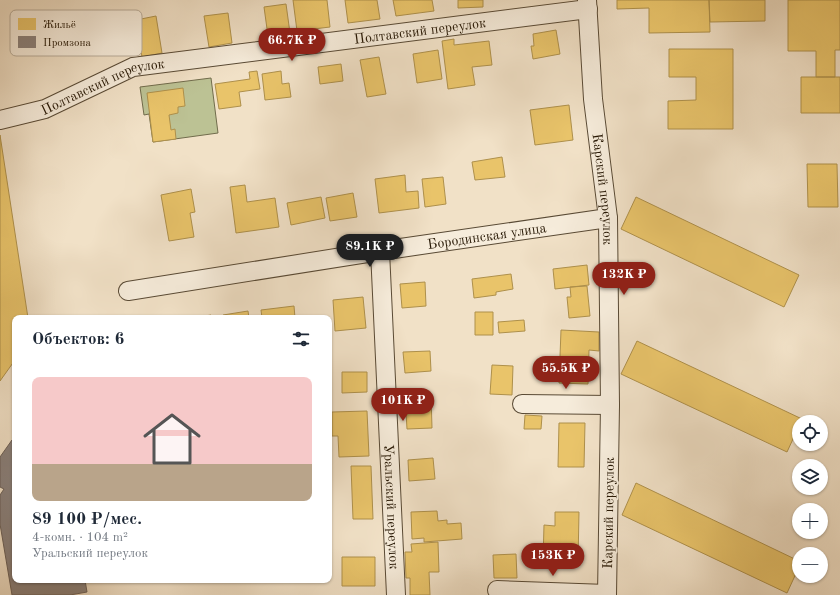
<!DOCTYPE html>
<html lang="ru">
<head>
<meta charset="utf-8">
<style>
  body { margin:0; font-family:"Old Standard TT",serif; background:#f6f6f7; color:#1f2937; height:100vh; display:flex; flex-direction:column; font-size:15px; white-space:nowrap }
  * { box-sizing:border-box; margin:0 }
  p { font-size:13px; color:#747a83 }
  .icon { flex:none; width:22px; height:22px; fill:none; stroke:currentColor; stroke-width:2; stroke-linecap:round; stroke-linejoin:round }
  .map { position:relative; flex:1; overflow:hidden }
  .side { position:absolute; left:12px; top:315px; width:320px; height:268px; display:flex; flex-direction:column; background:#fff; border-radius:8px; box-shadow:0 1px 3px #0004 }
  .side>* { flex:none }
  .tools { position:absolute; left:792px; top:415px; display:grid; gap:8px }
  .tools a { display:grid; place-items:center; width:36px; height:36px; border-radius:50%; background:#fff; box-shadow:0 1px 3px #0004; font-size:20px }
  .price { position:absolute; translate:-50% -34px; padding:0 9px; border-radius:14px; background:#8f2418; color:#fff; font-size:13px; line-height:26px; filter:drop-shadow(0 1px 2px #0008) }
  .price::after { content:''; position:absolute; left:50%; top:24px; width:12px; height:9px; margin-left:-6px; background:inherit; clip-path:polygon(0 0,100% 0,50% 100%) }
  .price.current { background:#222; color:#fff }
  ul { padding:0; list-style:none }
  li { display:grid; align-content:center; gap:8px; height:212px; padding:0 20px }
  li+li { border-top:1px solid #e0e1e3 }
  li span { display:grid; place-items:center; height:124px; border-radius:8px; color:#555 }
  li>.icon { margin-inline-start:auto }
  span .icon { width:72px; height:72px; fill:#fffc; stroke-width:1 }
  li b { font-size:17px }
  h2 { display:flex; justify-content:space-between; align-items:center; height:48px; padding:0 20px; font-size:17px }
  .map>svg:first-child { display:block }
  .green { fill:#bcc294; stroke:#716c4c }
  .homes { fill:#e9c46a; stroke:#ae904b }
  .industry { fill:#8a817c; stroke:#6c6158 }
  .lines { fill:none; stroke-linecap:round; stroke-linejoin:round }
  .street-casing { stroke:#594a35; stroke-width:20 }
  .street { stroke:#f6ecdb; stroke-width:18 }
  .labels { text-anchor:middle; stroke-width:4; stroke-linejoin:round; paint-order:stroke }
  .street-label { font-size:14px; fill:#261704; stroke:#f6ecdb }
  .key { fill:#f6ecdb; stroke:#b8ac9a; stroke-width:1 }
  .key-label { font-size:11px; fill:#261704 }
</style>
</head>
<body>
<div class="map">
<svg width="840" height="595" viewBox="0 0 840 595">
  <rect width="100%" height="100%" fill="#f1e1c7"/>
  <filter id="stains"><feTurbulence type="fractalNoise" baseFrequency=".005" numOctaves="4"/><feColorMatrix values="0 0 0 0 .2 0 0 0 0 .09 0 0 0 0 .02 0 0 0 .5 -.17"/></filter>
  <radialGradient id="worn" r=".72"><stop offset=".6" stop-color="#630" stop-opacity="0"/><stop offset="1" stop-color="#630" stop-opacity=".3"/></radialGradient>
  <path class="green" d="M211,78l7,55 -65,9 -4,-28 -5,1 -4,-28z"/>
  <path class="homes" d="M293,0h34l3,27 -33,4z
    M345,0h32l3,19 -32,4z
    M393,0h39l2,11 -38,5z
    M458,0h25v7l-25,1z
    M617,0h92l1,32 -61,1v-25l-32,1z
    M709,0h56v21l-55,1z
    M788,0h52v50h-5v27h-19v-26h-28z
    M286,4l4,29 -22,3 -4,-29z
    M228,13l4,30 -23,4 -5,-31z
    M156,16l6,37 -20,4 -6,-37z
    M556,30l4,24 -27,5 -2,-13h3l-1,-12z
    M454,39v6l35,-4 3,24 -20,2 3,18 -27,4 -6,-48z
    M669,49h64v80h-65v-28l28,-1v-23h-27z
    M438,50l4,29 -25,4 -4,-29z
    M379,57l7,37 -19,3 -7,-37z
    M341,64l2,17 -23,3 -2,-17z
    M257,71l3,18 -21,3 2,14 -22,3 -4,-25 35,-5 -1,-7z
    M281,71l1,13 7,-1 2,14 -26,3 -3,-26z
    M801,77h39v36h-39z
    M183,88l2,18 -7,1v6l-9,2 2,15 4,-1 1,10 -23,3 -6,-49z
    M569,105l4,35 -38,5 -5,-35z
    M0,135l28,183h-13v42l-15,21z
    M502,157l3,20 -30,3 -3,-18z
    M807,164h30l1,43h-30z
    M405,175l1,17 12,-1 1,17 -40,5 -4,-34z
    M443,177l3,27 -21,3 -3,-28z
    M245,185l2,17 28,-4 4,29 -43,6 -6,-46z
    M191,189l4,23 -5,1 4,24 -25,4 -8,-46z
    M353,193l4,24 -27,4 -4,-23z
    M321,197l4,21 -34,7 -4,-22z
    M636,197l163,78 -15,32 -163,-78z
    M587,265l2,20 -34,4 -2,-20z
    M511,274l2,15 -17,3v3l-22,3 -2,-19z
    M425,282l1,24 -24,2 -2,-24z
    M587,286l3,30 -21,2 -2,-21h4l-1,-10z
    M363,297l3,31 -31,3 -2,-31z
    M294,306l1,12h-33l-1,-8z
    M248,311l1,7h-25l-1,-3z
    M475,312h18v23h-18z
    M211,315l1,3h-19z
    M524,320l1,11 -26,2 -1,-11z
    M561,330l38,2v19l-10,-1 -1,34 -29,-1z
    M637,341l165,78 -1,3h-2v4l-12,26 -166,-78z
    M430,351l1,20 -26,2 -2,-21z
    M492,365l21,1 -1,29 -22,-1z
    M342,372h25v20l-25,1z
    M431,395l1,33 -25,1 -2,-33z
    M367,411l2,45 -30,1 -1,-21h-6v-24z
    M525,415l17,1 -1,13h-17z
    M559,423h26l-1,44h-26z
    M433,458l2,21 -26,2 -1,-21z
    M351,466h20l2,53h-20z
    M636,483l163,78v6l-12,26 -165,-78z
    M437,511l1,10 9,-1v4l14,-1 1,16 -38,3v-4l-12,1 -1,-27z
    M555,512h24l-1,50 -35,-1 1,-36 11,1z
    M438,542l1,30h-10l1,23h-20v-17h-4l-1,-26h7l-1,-8z
    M516,554l1,24h-23l-1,-23z
    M342,557h33v29h-33z"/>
  <path class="industry" d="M12,440l3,2v138h70l2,12 -17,3h-58l-12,-71v-29l4,-6 -4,-2v-30z"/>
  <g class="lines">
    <defs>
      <g id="street">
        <path id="s1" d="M587,0l6,99 15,119 2,187 -3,190"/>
        <path id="s2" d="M0,120l45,-11 88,-42 455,-58"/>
        <path id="s3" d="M380,251l16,344"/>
        <path id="s4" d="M128,291l252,-40 228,-33"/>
        <path d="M522,404l88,1"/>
        <path d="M497,590l110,4"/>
      </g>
    </defs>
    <use href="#street" class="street-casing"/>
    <use href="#street" class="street"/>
  </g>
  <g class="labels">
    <g class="street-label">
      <text dy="5" stroke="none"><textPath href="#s2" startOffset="433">Полтавский переулок</textPath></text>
      <text dy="5" stroke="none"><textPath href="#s2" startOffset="109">Полтавский переулок</textPath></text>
      <text dy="5" stroke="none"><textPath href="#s1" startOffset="190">Карский переулок</textPath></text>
      <text dy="5" stroke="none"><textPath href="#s4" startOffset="363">Бородинская улица</textPath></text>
      <text dy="5" stroke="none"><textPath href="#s3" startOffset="256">Уральский переулок</textPath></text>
      <text transform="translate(608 513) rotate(-89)" y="5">Карский переулок</text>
    </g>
  </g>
  <rect x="10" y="10" width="132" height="46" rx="6" class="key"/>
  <rect x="18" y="18" width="18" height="12" fill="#e9c46a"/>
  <rect x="18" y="36" width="18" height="12" fill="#8a817c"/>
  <g class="key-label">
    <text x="43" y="28">Жильё</text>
    <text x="43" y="46">Промзона</text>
  </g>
  <rect width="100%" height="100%" filter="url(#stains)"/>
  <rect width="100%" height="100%" fill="url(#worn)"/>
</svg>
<div class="tools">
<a><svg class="icon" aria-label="locate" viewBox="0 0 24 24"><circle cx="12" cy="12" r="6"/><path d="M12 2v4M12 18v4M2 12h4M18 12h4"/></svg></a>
<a><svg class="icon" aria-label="layers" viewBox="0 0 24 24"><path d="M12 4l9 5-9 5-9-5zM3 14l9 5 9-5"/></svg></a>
<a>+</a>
<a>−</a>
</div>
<b class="price" style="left:292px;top:62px">66.7K ₽</b>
<b class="price current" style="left:370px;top:268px">89.1K ₽</b>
<b class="price" style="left:624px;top:296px">132K ₽</b>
<b class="price" style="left:566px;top:390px">55.5K ₽</b>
<b class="price" style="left:403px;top:422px">101K ₽</b>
<b class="price" style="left:553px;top:577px">153K ₽</b>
<section class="side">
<h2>Объектов: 6<svg class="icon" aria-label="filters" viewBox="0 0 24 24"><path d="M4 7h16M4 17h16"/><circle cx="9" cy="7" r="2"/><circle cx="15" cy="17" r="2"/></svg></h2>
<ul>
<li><span style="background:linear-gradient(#f6c9c9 70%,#b9a48a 0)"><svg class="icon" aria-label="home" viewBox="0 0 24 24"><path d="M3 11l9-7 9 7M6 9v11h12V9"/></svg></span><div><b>89 100 ₽/мес.</b><p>4-комн. · 104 m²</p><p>Уральский переулок</p></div></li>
</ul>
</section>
</div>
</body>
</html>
